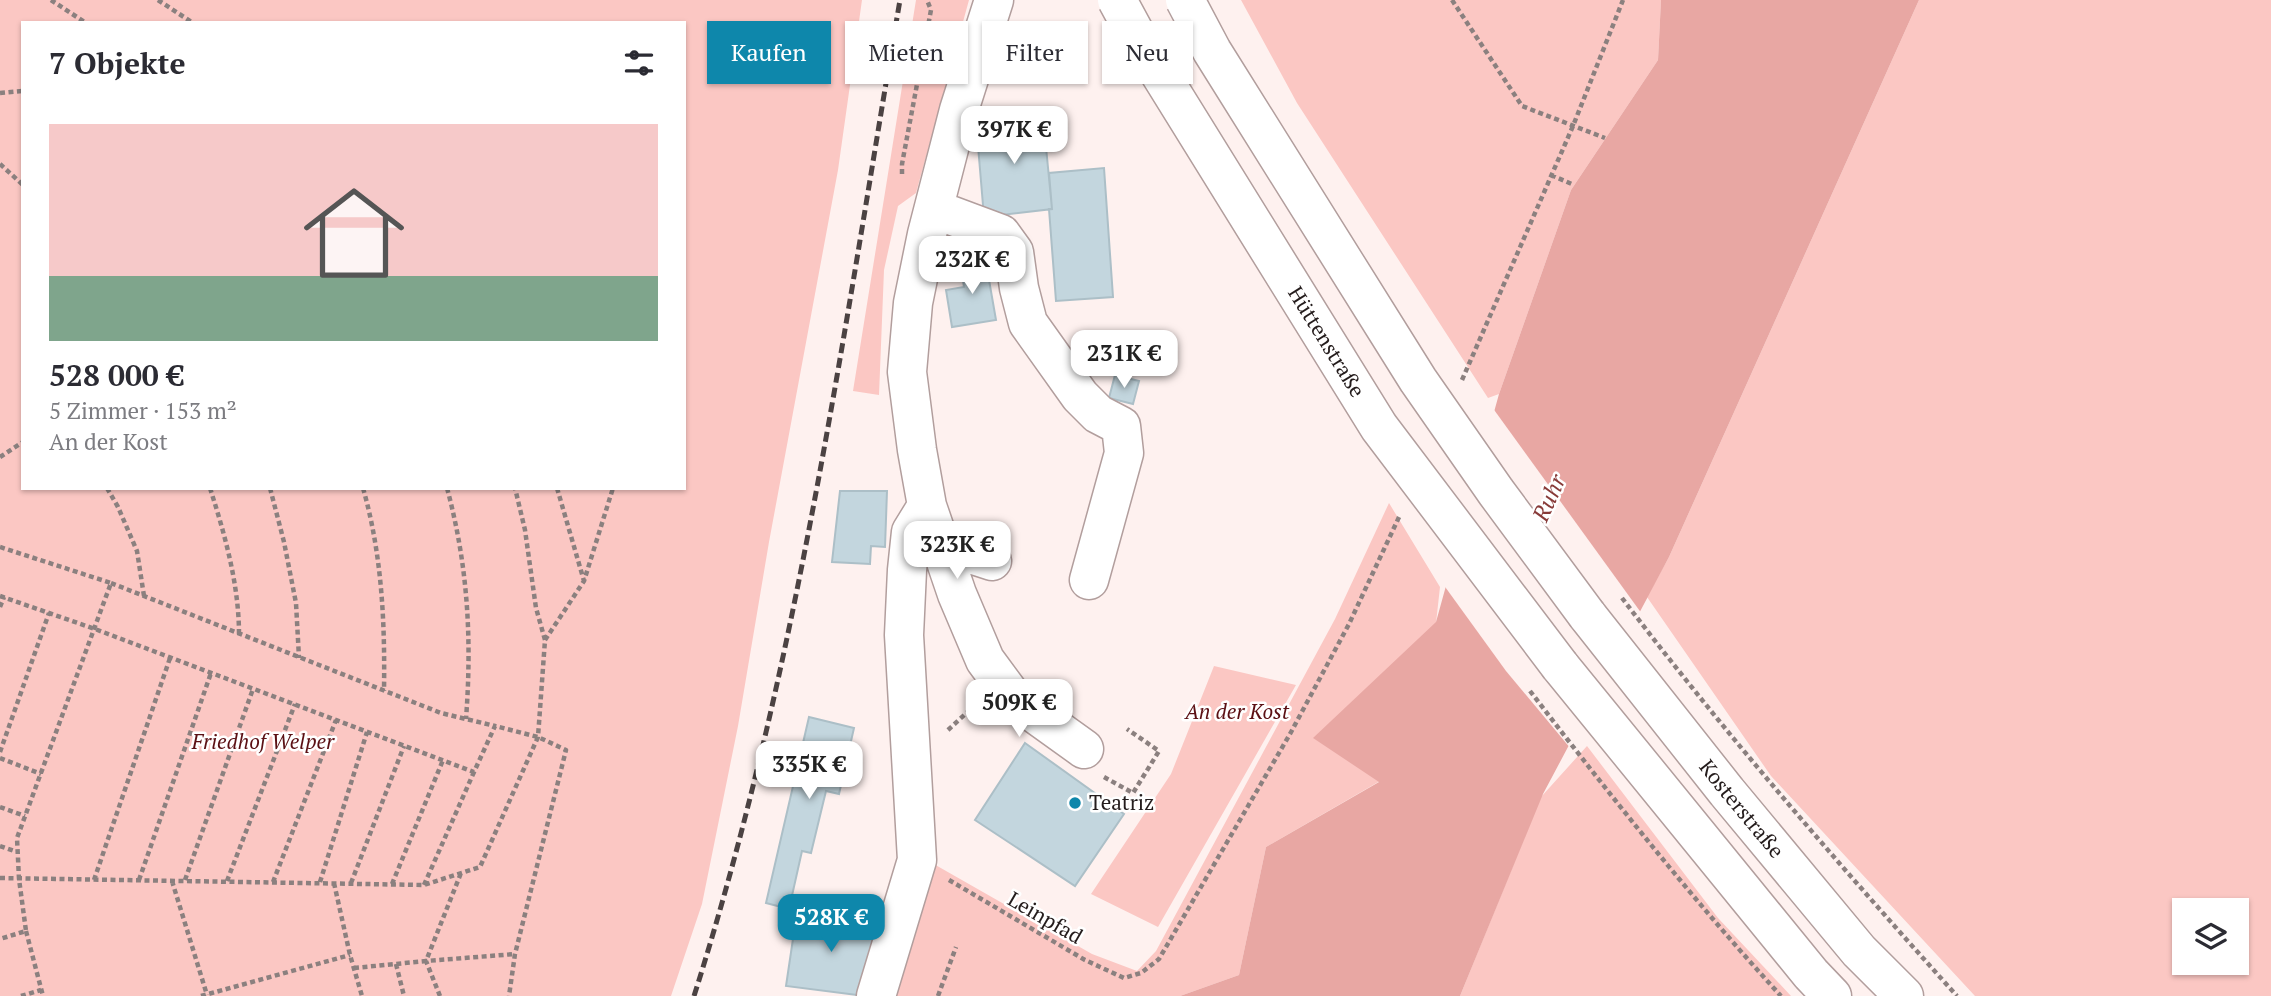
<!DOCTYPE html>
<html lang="de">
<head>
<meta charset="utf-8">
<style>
  body { margin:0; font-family:"PT Serif",serif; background:#f7f7f7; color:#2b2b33; height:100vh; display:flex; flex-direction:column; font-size:26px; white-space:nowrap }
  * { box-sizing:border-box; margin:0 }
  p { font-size:23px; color:#7c7c81 }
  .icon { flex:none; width:38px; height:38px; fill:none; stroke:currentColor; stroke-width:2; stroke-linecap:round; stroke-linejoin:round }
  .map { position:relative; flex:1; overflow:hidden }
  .details { position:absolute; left:21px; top:21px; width:665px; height:469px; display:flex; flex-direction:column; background:#fff; border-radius:0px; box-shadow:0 2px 5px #0004 }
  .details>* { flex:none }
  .hud { position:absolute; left:707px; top:21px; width:665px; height:63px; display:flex; gap:14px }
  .fabs { position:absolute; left:2172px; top:898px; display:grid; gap:14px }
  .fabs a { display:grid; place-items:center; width:77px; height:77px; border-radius:0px; background:#fff; box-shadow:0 2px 5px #0004; font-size:35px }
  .price { position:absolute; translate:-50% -60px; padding:0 16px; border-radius:14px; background:#fff; color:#222; font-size:23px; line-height:46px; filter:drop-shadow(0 2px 4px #0008) }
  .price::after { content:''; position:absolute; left:50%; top:42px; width:21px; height:16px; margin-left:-10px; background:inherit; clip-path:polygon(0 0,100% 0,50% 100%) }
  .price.on { background:#0e87ab; color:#fff }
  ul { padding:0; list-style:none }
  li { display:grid; align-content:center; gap:14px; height:371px; padding:0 28px }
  li span { display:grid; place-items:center; height:217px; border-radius:0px; color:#555 }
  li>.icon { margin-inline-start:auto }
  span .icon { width:126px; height:126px; fill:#fffc; stroke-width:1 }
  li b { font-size:30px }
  h2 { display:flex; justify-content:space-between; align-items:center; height:84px; padding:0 28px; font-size:30px }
  .tag { padding:0 24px; border-radius:0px; background:#fff; box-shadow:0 2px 5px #0004; font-size:24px; line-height:63px }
  .tag.on { background:#0e87ab; color:#fff }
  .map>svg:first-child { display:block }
  .green { fill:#fbc7c3; fill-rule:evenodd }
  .water { fill:#e8a7a3 }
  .pier { fill:#fef1ef }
  .building { fill:#c3d6de; stroke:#acbfc7; stroke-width:2 }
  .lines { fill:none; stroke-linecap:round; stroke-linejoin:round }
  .minor-casing { stroke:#b29e9d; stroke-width:41 }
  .major-casing { stroke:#b29e9d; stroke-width:41 }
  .path { stroke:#8b807f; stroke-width:4.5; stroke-dasharray:5 3.5; stroke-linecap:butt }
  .minor { stroke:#fff; stroke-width:38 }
  .major { stroke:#fff; stroke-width:38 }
  .rail { stroke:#4b4242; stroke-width:5; stroke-dasharray:10 5; stroke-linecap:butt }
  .major-bridge-casing { stroke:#b29e9d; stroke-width:41; stroke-linecap:butt }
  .path-bridge { stroke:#8b807f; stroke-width:4.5; stroke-dasharray:5 3.5; stroke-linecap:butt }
  .major-bridge { stroke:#fff; stroke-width:38 }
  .poi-dot { fill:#0e87ab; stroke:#fff; stroke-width:2.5 }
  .labels { text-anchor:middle; stroke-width:5; stroke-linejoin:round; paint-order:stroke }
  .street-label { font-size:21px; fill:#241c1c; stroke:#fff }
  .park-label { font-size:21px; font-style:italic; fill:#5b1014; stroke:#fff }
  .poi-label { font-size:21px; fill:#241c1c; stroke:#fff; text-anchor:start }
  .water-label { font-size:23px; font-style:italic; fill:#883b39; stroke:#fff }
</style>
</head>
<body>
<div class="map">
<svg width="2271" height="996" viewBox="0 0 2271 996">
  <rect width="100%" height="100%" fill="#fef1ef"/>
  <path class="green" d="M0,0h862l-24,170 -69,372 -31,184 -36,178 -31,92h-671zM23,23h661v465h-661z
    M916,0h53l-53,193 -18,13 -14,64 -5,125 -26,-4z
    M1241,0h420l-3,60 -87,130 -72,204 -11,4 -191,-295z
    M1919,0h352v996h-296l-204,-220 -124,-179 22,-40zM2184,910h52v52h-52z
    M1389,503l51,84 -4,36 -122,115 66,43 -114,66 -27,128 -59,21h-299l44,-137 167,95 45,17 19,-20 179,-332z
    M1214,666l82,19 -138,242 -67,-33 80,-120z
    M1587,746l131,172 73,78h-331l81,-199z"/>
  <path class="water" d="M1661,0h258l-250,557 -126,237 -83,202h-280l59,-21 27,-128 113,-65 -66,-44 123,-116 63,-228 72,-204 87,-130z"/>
  <path class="pier" d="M1492,407l150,207 -71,135 -65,-78 -63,-87z"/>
  <path class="building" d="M1043,116l9,93 -68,8 -8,-95z
    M1104,168l9,129 -57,4 -7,-92h3l-3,-36z
    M985,257l11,63 -44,7 -6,-37 18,-3 -4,-26z
    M1115,375l24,6 -6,23 -24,-6z
    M840,491h47l-2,56 -14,-1 -1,18 -38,-2z
    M809,717l45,11 -15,66 -13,-3 -15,62 -9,-2 -13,58 -23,-6z
    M1025,743l99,71 -49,72 -100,-66z
    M797,912l78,11 -10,73 -79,-10z"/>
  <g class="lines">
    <defs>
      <path id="minor" d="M994,0l-35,110 -32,124 -14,69 -6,69 10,78 10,56 30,88 28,66 28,38 71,51
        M934,209l67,25 13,18 5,36 9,35 52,73 18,18 23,12 3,27 -35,127
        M940,544l52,17
        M876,996l41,-136 -13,-225 3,-65 4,-38 16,-26"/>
      <g id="major">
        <path id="s1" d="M1587,615l140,177 132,159 45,45"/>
        <path d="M1560,666l251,308 21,22"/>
      </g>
    </defs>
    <use href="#minor" class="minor-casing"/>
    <use href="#major" class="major-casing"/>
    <path class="path" d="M51,0l35,23
      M158,0l35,23
      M1452,0l70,106 83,32
      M0,93l23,-2
      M0,164l23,21
      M902,174v-10l29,-154 -4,-10
      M1551,175l23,10
      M1462,380l111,-254 50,-126
      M0,457l23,-15
      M107,488l11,19 19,44 7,45
      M210,488c15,47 29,97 29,146
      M270,488l14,54 12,61 3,55
      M363,488c19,67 22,134 21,203
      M447,488c21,78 25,151 19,231
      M557,488l27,93
      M0,547l111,36 -94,255 2,41 7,52 -26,8
      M111,583l330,130 54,13
      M0,596l95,33 379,143 21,-46 43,11 28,13 -51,204 -6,42
      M0,607l4,-10
      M545,640l39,-59 29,-93
      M948,730l27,-25
      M0,752l49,-139
      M0,758l41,16
      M1104,777l29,16 26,-42 -32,-22
      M0,807l25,9
      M0,846l17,6
      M0,878l424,7 56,-18 58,-130 7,-97 -9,-32 -11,-78 -10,-42
      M94,880l76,-222
      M139,880l72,-207
      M185,880l68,-191
      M949,880l136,80 39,18 17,-5 18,-14 131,-225 59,-110 51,-109
      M172,881l35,114
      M227,881l68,-177
      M273,882l63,-162
      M320,882l47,-150
      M334,883l16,72 12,41
      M351,883l53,-137
      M392,884l51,-124
      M424,885l50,-113
      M26,931l17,65
      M396,964l8,32
      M354,968l72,-7 35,-88
      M21,996l20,-6
      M201,996l149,-41
      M440,996l-14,-35 89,-7
      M938,996l18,-49"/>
    <use href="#minor" class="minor"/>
    <use href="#major" class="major"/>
    <path class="rail" d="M694,996c103,-324 149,-662 206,-996"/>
    <defs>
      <g id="major-bridge">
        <path id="s2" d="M1117,0l19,35 243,392 181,239"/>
        <path d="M1185,0l27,51 206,329 78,112 91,123"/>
      </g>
    </defs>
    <use href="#major-bridge" class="major-bridge-casing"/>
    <path class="path-bridge" d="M1622,598c105,138 219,269 335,398
      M1530,691c80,104 162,208 251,305"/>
    <use href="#major-bridge" class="major-bridge"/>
  </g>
  <circle class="poi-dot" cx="1075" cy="803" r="7"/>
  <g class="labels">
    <g class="street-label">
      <text dy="7" stroke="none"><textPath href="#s2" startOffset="401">Hüttenstraße</textPath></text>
      <text dy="7" stroke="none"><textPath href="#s1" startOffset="248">Kosterstraße</textPath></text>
      <text transform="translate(1045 918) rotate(30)" y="7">Leinpfad</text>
    </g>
    <g class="park-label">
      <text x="1237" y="719">An der Kost</text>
      <text x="263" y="749">Friedhof Welper</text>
    </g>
    <g class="poi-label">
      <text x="1089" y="810">Teatriz</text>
    </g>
    <g class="water-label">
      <text transform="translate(1549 498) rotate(-66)" y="8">Ruhr</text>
    </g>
  </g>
</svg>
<div class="fabs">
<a><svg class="icon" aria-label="layers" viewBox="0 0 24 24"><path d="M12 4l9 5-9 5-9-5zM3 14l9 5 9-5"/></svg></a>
</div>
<b class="price" style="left:1014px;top:166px">397K €</b>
<b class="price" style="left:972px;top:296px">232K €</b>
<b class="price" style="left:1124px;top:390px">231K €</b>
<b class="price" style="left:957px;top:581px">323K €</b>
<b class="price" style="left:1019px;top:739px">509K €</b>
<b class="price" style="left:809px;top:801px">335K €</b>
<b class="price on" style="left:831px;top:954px">528K €</b>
<div class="hud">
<a class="tag on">Kaufen</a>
<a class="tag">Mieten</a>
<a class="tag">Filter</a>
<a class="tag">Neu</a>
</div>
<section class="details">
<h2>7 Objekte<svg class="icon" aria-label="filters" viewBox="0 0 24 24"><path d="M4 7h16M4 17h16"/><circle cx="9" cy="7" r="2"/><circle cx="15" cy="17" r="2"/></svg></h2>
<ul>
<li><span style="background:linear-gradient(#f6c9c9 70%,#7fa58c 0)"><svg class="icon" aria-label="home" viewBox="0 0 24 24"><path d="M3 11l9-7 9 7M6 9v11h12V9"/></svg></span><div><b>528 000 €</b><p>5 Zimmer · 153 m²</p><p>An der Kost</p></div></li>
</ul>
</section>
</div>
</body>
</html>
